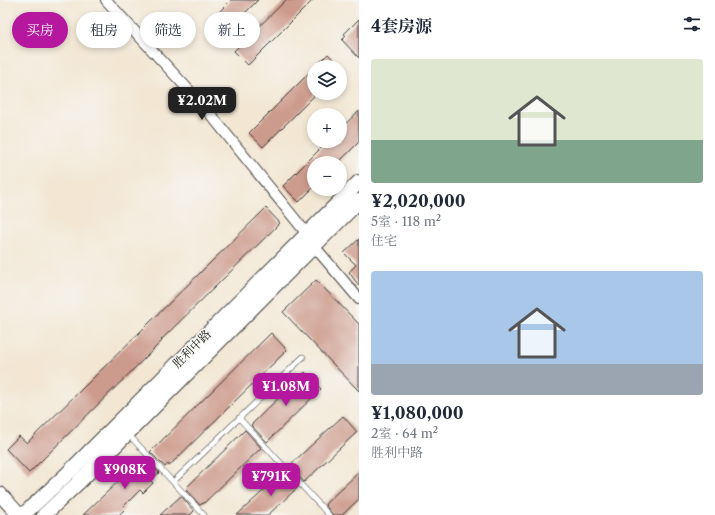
<!DOCTYPE html>
<html lang="zh">
<head>
<meta charset="utf-8">
<style>
  body { margin:0; font-family:"Libre Caslon Text","Noto Serif SC",serif; background:#f2f2f3; color:#1f2937; height:100vh; display:flex; flex-direction:column; font-size:15px; white-space:nowrap }
  * { box-sizing:border-box; margin:0 }
  p { font-size:13px; color:#747a83 }
  .icon { flex:none; width:22px; height:22px; fill:none; stroke:currentColor; stroke-width:2; stroke-linecap:round; stroke-linejoin:round }
  .map { position:relative; flex:1; overflow:hidden }
  .sheet { display:flex; flex-direction:column; background:#fff; width:356px }
  .sheet>* { flex:none }
  .hud { position:absolute; left:12px; top:12px; width:287px; height:36px; display:flex; gap:8px }
  .fabs { position:absolute; left:307px; top:60px; display:grid; gap:8px }
  .fabs a { display:grid; place-items:center; width:40px; height:40px; border-radius:50%; background:#fff; box-shadow:0 2px 6px #0003; font-size:20px }
  .price { position:absolute; translate:-50% -34px; padding:0 9px; border-radius:8px; background:#b5179e; color:#fff; font-size:13px; line-height:26px; filter:drop-shadow(0 1px 2px #0008) }
  .price::after { content:''; position:absolute; left:50%; top:24px; width:12px; height:9px; margin-left:-6px; background:inherit; clip-path:polygon(0 0,100% 0,50% 100%) }
  .price.on { background:#222; color:#fff }
  ul { padding:0; list-style:none }
  li { display:grid; align-content:center; gap:8px; height:212px; padding:0 12px }
  li span { display:grid; place-items:center; height:124px; border-radius:4px; color:#555 }
  li>.icon { margin-inline-start:auto }
  span .icon { width:72px; height:72px; fill:#fffc; stroke-width:1 }
  li b { font-size:17px }
  h2 { display:flex; justify-content:space-between; align-items:center; height:48px; padding:0 12px; font-size:17px }
  .pill { padding:0 14px; border-radius:18px; background:#fff; box-shadow:0 2px 6px #0003; font-size:14px; line-height:36px }
  .pill.on { background:#b5179e; color:#fff }
  main { display:flex; flex:1; min-height:0 }
  .map>svg:first-child { display:block }
  .building { fill:#cd9b8d }
  .lines { fill:none; stroke-linecap:round; stroke-linejoin:round }
  .lane-casing { stroke:#3c3a38; stroke-width:6 }
  .street-casing { stroke:#3c3a38; stroke-width:12 }
  .secondary-casing { stroke:#3c3a38; stroke-width:16 }
  .lane { stroke:#fff; stroke-width:5 }
  .street { stroke:#fff; stroke-width:10 }
  .secondary { stroke:#fff; stroke-width:14 }
  .labels { text-anchor:middle; stroke-width:3; stroke-linejoin:round; paint-order:stroke }
  .street-label { font-size:12px; fill:#1c1c1c; stroke:#f6f6f2 }
</style>
</head>
<body>
<main>
<div class="map">
<svg width="359" height="515" viewBox="0 0 359 515">
  <rect width="100%" height="100%" fill="#f6f6f2"/>
  <filter id="ink" filterUnits="userSpaceOnUse"><feTurbulence type="fractalNoise" baseFrequency=".025" numOctaves="2"/><feDisplacementMap in="SourceGraphic" scale="8" xChannelSelector="R" yChannelSelector="G"/><feConvolveMatrix kernelMatrix="1 2 1 2 8 2 1 2 1" color-interpolation-filters="sRGB"/></filter>
  <filter id="wash" filterUnits="userSpaceOnUse"><feTurbulence type="fractalNoise" baseFrequency=".012" numOctaves="4" result="noise"/><feDisplacementMap in="SourceGraphic" scale="16" xChannelSelector="R" yChannelSelector="G"/><feGaussianBlur stdDeviation="0.9" result="paint"/><feColorMatrix in="noise" values="0 0 0 0 0 0 0 0 0 0 0 0 0 0 0 0 0 1.4 0 .05"/><feComposite in="paint" operator="in"/></filter>
  <g filter="url(#wash)">
    <rect width="100%" height="100%" fill="#f3e7d4"/>
    <g id="blocks">
      <path class="building" d="M231,0h27l-35,35 -14,-13z
        M286,0h27l-65,65 -14,-14z
        M359,19v39l-17,-18 4,-4 -2,-2z
        M328,54l13,13h-26z
        M314,68v28l-51,51 -14,-14z
        M359,111v31l-21,21h-24v24l-15,15 -16,-16 45,-45h12v-12z
        M266,208l14,15 -119,117 1,1 -133,132 -23,-24 13,-13 8,7z
        M359,239v47l-10,-14 7,-7 -12,-12z
        M316,280l43,44v67l-76,-79z
        M271,333l16,17 -118,116 -1,-2 -3,3 -15,-15z
        M305,372l16,17 -54,53 -16,-17z
        M343,416l14,16 -53,50 -15,-16z
        M245,430l16,18 -58,56v-1l-3,2 -14,-15 2,-1 -1,-2z
        M144,457l15,16 -9,7 3,3 -10,10 -3,-3 -17,17 2,2 -6,6h-36z
        M284,472l14,15 -3,3 -27,25h-31z
        M359,472v27l-17,16h-9l-8,-10 1,-2z
        M181,496l13,15 -4,4h-30z"/>
    </g>
  </g>
  <g filter="url(#ink)">
    <use href="#blocks" fill-opacity="0" stroke="#3c3a38" stroke-width="1"/>
    <g class="lines">
      <defs>
        <path id="lane" d="M239,418l90,97
          M128,434l76,81
          M173,482l130,-125"/>
        <path id="street" d="M106,0l101,110 100,124
          M314,246l45,53"/>
        <path id="secondary" d="M0,494l19,21
          M23,515l45,-42 291,-291
          M44,515l34,-32 281,-282"/>
      </defs>
      <use href="#lane" class="lane-casing"/>
      <use href="#street" class="street-casing"/>
      <use href="#secondary" class="secondary-casing"/>
      <use href="#lane" class="lane"/>
      <use href="#street" class="street"/>
      <use href="#secondary" class="secondary"/>
    </g>
  </g>
  <g class="labels">
    <g class="street-label">
      <text transform="translate(192 349) rotate(-45)" y="4">胜利中路</text>
    </g>
  </g>
</svg>
<div class="fabs">
<a><svg class="icon" aria-label="layers" viewBox="0 0 24 24"><path d="M12 4l9 5-9 5-9-5zM3 14l9 5 9-5"/></svg></a>
<a>+</a>
<a>−</a>
</div>
<b class="price on" style="left:202px;top:121px">¥2.02M</b>
<b class="price" style="left:286px;top:407px">¥1.08M</b>
<b class="price" style="left:125px;top:490px">¥908K</b>
<b class="price" style="left:271px;top:497px">¥791K</b>
<div class="hud">
<a class="pill on">买房</a>
<a class="pill">租房</a>
<a class="pill">筛选</a>
<a class="pill">新上</a>
</div>
</div>
<section class="sheet">
<h2>4套房源<svg class="icon" aria-label="filters" viewBox="0 0 24 24"><path d="M4 7h16M4 17h16"/><circle cx="9" cy="7" r="2"/><circle cx="15" cy="17" r="2"/></svg></h2>
<ul>
<li><span style="background:linear-gradient(#dfe7d0 65%,#7fa58c 0)"><svg class="icon" aria-label="home" viewBox="0 0 24 24"><path d="M3 11l9-7 9 7M6 9v11h12V9"/></svg></span><div><b>¥2,020,000</b><p>5室 · 118 m²</p><p>住宅</p></div></li>
<li><span style="background:linear-gradient(#a9c7e8 75%,#9aa5b1 0)"><svg class="icon" aria-label="home" viewBox="0 0 24 24"><path d="M3 11l9-7 9 7M6 9v11h12V9"/></svg></span><div><b>¥1,080,000</b><p>2室 · 64 m²</p><p>胜利中路</p></div></li>
</ul>
</section>
</main>
</body>
</html>
